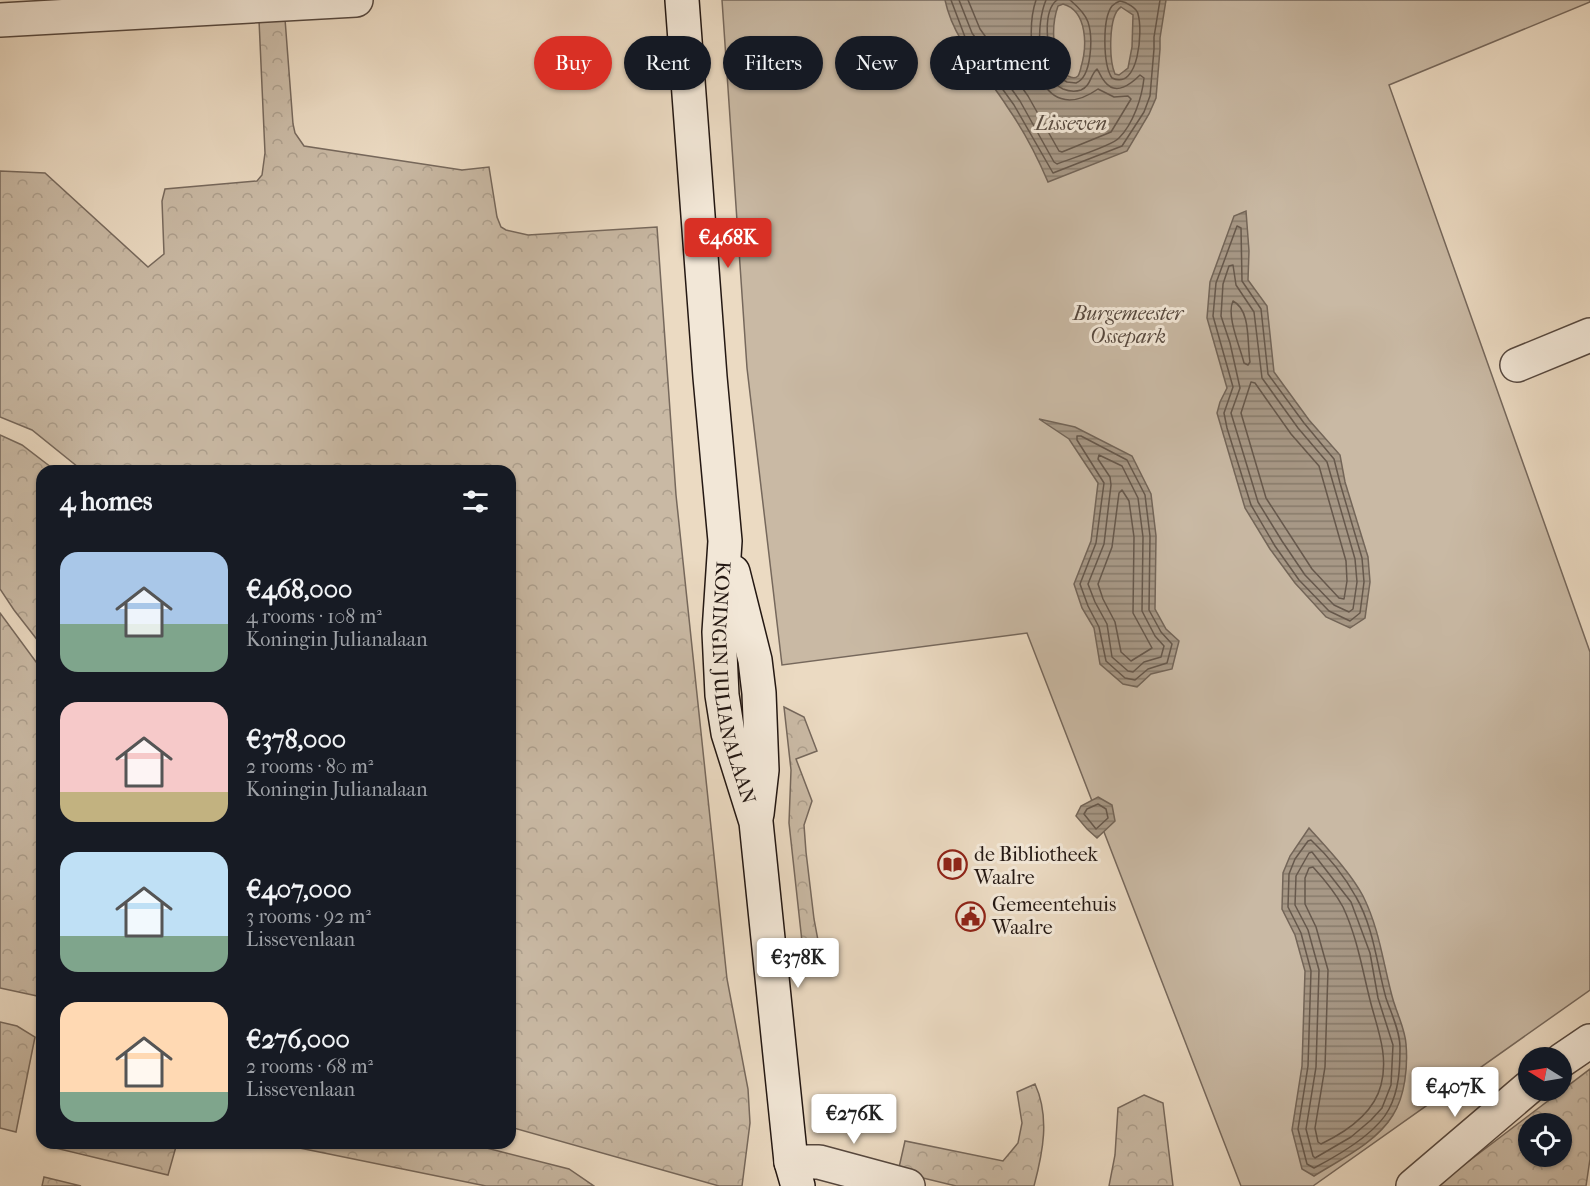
<!DOCTYPE html>
<html lang="en">
<head>
<meta charset="utf-8">
<style>
  body { margin:0; font-family:"IM FELL French Canon",serif; background:#242831; color:#f1f3f6; height:100vh; display:flex; flex-direction:column; font-size:22px; white-space:nowrap }
  * { box-sizing:border-box; margin:0 }
  p { font-size:20px; color:#9ea1a6 }
  .icon { flex:none; width:33px; height:33px; fill:none; stroke:currentColor; stroke-width:2; stroke-linecap:round; stroke-linejoin:round }
  .map { position:relative; flex:1; overflow:hidden }
  .side { position:absolute; left:36px; top:465px; width:480px; height:684px; display:flex; flex-direction:column; background:#171b24; border-radius:18px; box-shadow:0 2px 4px #0004 }
  .side>* { flex:none }
  .hud { position:absolute; left:534px; top:36px; width:570px; height:54px; display:flex; gap:12px }
  .needle { width:39px; rotate:281deg }
  .fabs { position:absolute; left:1518px; top:1047px; display:grid; gap:12px }
  .fabs a { display:grid; place-items:center; width:54px; height:54px; border-radius:50%; background:#171b24; box-shadow:0 2px 4px #0004; font-size:30px }
  .price { position:absolute; translate:-50% -51px; padding:0 14px; border-radius:6px; background:#fff; color:#222; font-size:20px; line-height:39px; filter:drop-shadow(0 2px 3px #0008) }
  .price::after { content:''; position:absolute; left:50%; top:36px; width:18px; height:14px; margin-left:-9px; background:inherit; clip-path:polygon(0 0,100% 0,50% 100%) }
  .price.selected { background:#d93025; color:#fff }
  ul { padding:0; list-style:none }
  li { display:flex; align-items:center; gap:18px; height:150px; padding:0 24px }
  li span { display:grid; place-items:center; flex:none; width:168px; height:120px; border-radius:18px; color:#555 }
  li>.icon { margin-inline-start:auto }
  span .icon { width:72px; height:72px; fill:#fffc; stroke-width:1 }
  li b { font-size:26px }
  h2 { display:flex; justify-content:space-between; align-items:center; height:72px; padding:0 24px; font-size:26px }
  .chip { padding:0 21px; border-radius:27px; background:#171b24; box-shadow:0 2px 4px #0004; font-size:21px; line-height:54px }
  .chip.selected { background:#d93025; color:#fff }
  .map>svg:first-child { display:block }
  .forest { fill:url(#forest-crowns); stroke:#76685c; stroke-width:1.5; fill-rule:evenodd }
  .green { fill:#c9b9a4; stroke:#76685c; stroke-width:1.5 }
  .water { fill:url(#water-rules); stroke:#736558; stroke-width:1.5; fill-rule:evenodd }
  .lines { fill:none; stroke-linecap:round; stroke-linejoin:round }
  .shore { stroke:#66584c; stroke-width:1.5 }
  .street-casing { stroke:#56483f; stroke-width:36 }
  .secondary-casing { stroke:#241813; stroke-width:36 }
  .street { stroke:#f2e7d7; stroke-width:33 }
  .secondary { stroke:#f2e7d7; stroke-width:33 }
  .labels { text-anchor:middle; stroke-width:6; stroke-linejoin:round; paint-order:stroke }
  .park-label { font-size:20px; font-style:italic; fill:#56483e; stroke:#f2e7d7 }
  .street-label { font-size:20px; fill:#241813; stroke:#f2e7d7 }
  .poi-label { font-size:20px; fill:#241813; stroke:#f2e7d7; text-anchor:start }
  .water-label { font-size:21px; font-style:italic; fill:#584b41; stroke:#f2e7d7 }
</style>
</head>
<body>
<div class="map">
<svg width="1590" height="1186" viewBox="0 0 1590 1186">
  <defs>
    <pattern id="forest-crowns" width="20" height="18" patternUnits="userSpaceOnUse" patternTransform="scale(1.5)"><rect width="20" height="18" fill="#c9b9a4"/><path d="M2 6a3 3 0 1 1 6 0M12 15a3 3 0 1 1 6 0" fill="none" stroke="#ac9e8c"/></pattern>
    <pattern id="water-rules" width="6" height="5" patternUnits="userSpaceOnUse" patternTransform="scale(1.5)"><rect width="6" height="5" fill="#a79886"/><path d="M0 2.5h6" fill="none" stroke="#887b6c"/></pattern>
  </defs>
  <rect width="100%" height="100%" fill="#ebdac2"/>
  <filter id="stains"><feTurbulence type="fractalNoise" baseFrequency=".00333" numOctaves="4"/><feColorMatrix values="0 0 0 0 .2 0 0 0 0 .09 0 0 0 0 .02 0 0 0 .5 -.17"/></filter>
  <radialGradient id="worn" r=".72"><stop offset=".6" stop-color="#630" stop-opacity="0"/><stop offset="1" stop-color="#630" stop-opacity=".3"/></radialGradient>
  <path class="forest" d="M285,19l8,105 2,9 9,13 158,24 27,-3 8,50 4,10 5,3 22,5 129,-8 19,268 51,484 21,110 2,34 -8,63h-23l-209,-59v-656h-427l-51,-41 -32,-13v-246l45,2 103,94 16,-13 -2,-53 3,-12 92,-8 5,-6 3,-22 -6,-133z
    M0,435l22,10 34,26h-14v175l-28,-36 -14,-21z
    M0,613l42,57v327l-42,-9z
    M784,707l20,10 13,34 -21,8 16,42 -8,24 2,27 8,67 9,48 -18,2 -16,-146 2,-53z
    M0,1022l17,4 18,11 -19,95 -16,-4z
    M1590,1069v90l-4,27h-150zM1528,1124h34v32h-34z
    M1035,1084c15,33 8,68 -1,102h-78l-58,-14 7,-31 98,20 15,-18 4,-20 -5,-31z
    M1144,1095l19,8 10,83h-64l6,-31 3,-47z
    M51,1143h126l-9,32 -117,-28z
    M275,1143h192l102,26 25,17h-108z
    M44,1177l37,9h-39z"/>
  <path class="green" d="M722,0h868v2l-201,83 201,567v338l-277,196h-72l-214,-553 -245,32 -35,-297z"/>
  <path class="water" d="M945,0h221l-6,38v11l-4,49 -7,16 -22,37 -79,31c-11,-26 -24,-51 -40,-74 -22,-35 -54,-66 -63,-108zM1063,4c25,7 24,43 18,63 0,1 -2,8 -3,9 -5,5 -13,-2 -17,-4 -7,-23 -11,-43 -3,-66zM1121,7l12,8 -1,32 -4,21 -9,7 -4,-1c-6,-14 -7,-59 6,-67z
    M1246,211l3,40 -1,29 19,26 7,66 35,48 31,35 5,27 23,75 2,25 -5,36 -15,10 -24,-11 -31,-34 -25,-34 -25,-41 -28,-95 3,-11 7,-14 -20,-70 3,-36 24,-66z
    M1039,419l36,8 57,29 19,38 5,42 -1,73 11,20 13,12 -7,28 -21,5 -14,13 -14,-3 -23,-20 -6,-36 -12,-20 -8,-24 17,-43 7,-58 -29,-44z
    M1098,797l14,8 3,16 -18,17 -10,-9 -11,-13 5,-10z
    M1309,828c17,19 42,45 54,68 16,32 20,66 29,100 4,16 13,32 14,48 2,23 -1,52 -13,71 -17,28 -52,44 -79,61l-12,-7 -10,-39 10,-64 3,-95 -10,-36 -13,-26 1,-36 7,-17z"/>
  <g class="lines">
    <path class="shore" d="M951,0l14,37 49,68 39,68 69,-27 22,-34 6,-16 4,-47v-12l6,-37
      M959,0l13,33 48,68 34,61 3,2c12,-5 55,-18 62,-26 14,-14 23,-40 25,-60l-4,-3c-9,9 -24,21 -35,7 -4,-4 -5,-9 -8,-13 -7,6 -6,17 -16,21 -6,2 -13,1 -18,-1 -28,-14 -27,-65 -17,-89
      M968,0l12,29 48,67 31,55 3,1 49,-20 20,-33 -3,-3 -14,1 -16,-8c-60,42 -76,-48 -62,-89
      M1057,0c-17,13 -8,58 -1,76l11,6 9,1c16,-6 17,-46 12,-61 -3,-9 -11,-16 -18,-22
      M1120,1c6,1 17,7 18,13 5,16 1,77 -26,64 -9,-13 -10,-59 0,-72 2,-2 5,-4 8,-5z
      M1237,226l4,2 1,53 19,28 7,65 36,49 30,36 6,24 22,75 2,24 -4,31 -10,8 -21,-10 -30,-31 -24,-34 -24,-41 -24,-77 -3,-15 9,-26 -20,-71 3,-33z
      M1233,265l3,20 18,27 8,66 36,50 29,34 28,97 2,23 -4,27 -4,3 -15,-7 -29,-30 -23,-34 -24,-39 -27,-89 9,-25 -10,-45 -9,-27 2,-32 6,-18z
      M1233,301c18,9 14,42 17,61l-2,3 -4,-2c-4,-16 -18,-48 -11,-62z
      M1251,382l4,1 36,51 28,32 27,95 1,20 -3,18 -5,-1 -27,-29 -46,-71 -25,-85z
      M1077,436h4l46,24 18,35 5,41 -1,74 12,22 11,12 -5,19 -19,6 -13,11 -10,-2 -19,-17 -7,-34 -11,-21 -8,-22 16,-41 8,-60 -27,-43z
      M1099,455l23,11 16,32 5,39 -1,74 13,25 9,10 -3,11 -17,5 -11,10 -5,-1 -16,-14 -5,-33 -12,-22 -7,-18 16,-40 7,-59 -1,-8 -12,-18z
      M1122,490l7,11 5,36 -1,76 19,35 -21,13 -10,-9 -6,-30 -12,-23 -5,-15 14,-37 7,-54z
      M1098,804l8,5 2,9 -12,11 -12,-15 3,-5z
      M1311,840c17,16 34,37 45,57 18,31 21,69 30,101 5,15 14,33 14,49 0,22 -1,43 -11,62 -12,24 -52,47 -75,59l-7,-4 -9,-35 10,-63 3,-95 -10,-38 -13,-26 1,-33 6,-15 13,-18z
      M1312,852l39,50 19,51 8,45 15,47 -2,40 -9,23 -11,12 -20,17 -36,21 -2,-2 -7,-27 10,-62 3,-97 -11,-40 -13,-25 1,-29 13,-23z
      M1313,867c10,11 23,27 30,40 14,30 19,61 27,93 7,28 19,55 11,85 -7,28 -35,47 -60,59l-3,-2 -3,-14 10,-61 3,-97 -12,-43 -11,-23v-26l4,-10z"/>
    <defs>
      <path id="street" d="M0,20l356,-20
        M1517,365l73,-30
        M1562,1060l28,-19
        M791,1162h28l89,24
        M1413,1186l115,-98"/>
      <g id="secondary">
        <path id="s1" d="M682,0l28,377 15,164 -6,91 3,63 6,38 28,89 35,340 7,24"/>
        <path d="M733,572l22,88 4,33 3,77 -5,44"/>
      </g>
    </defs>
    <use href="#street" class="street-casing"/>
    <use href="#secondary" class="secondary-casing"/>
    <use href="#street" class="street"/>
    <use href="#secondary" class="secondary"/>
  </g>
  <defs>
    <symbol id="library-ring" viewBox="-11 -11 22 22"><circle r="9.5" fill="#f2e7d7" stroke="#8f2418" stroke-width="1.5"/><path d="M-6-4Q-3-5.5-.7-3.5V5Q-3 3-6 4ZM6-4Q3-5.5 .7-3.5V5Q3 3 6 4Z" fill="#8f2418"/></symbol>
    <symbol id="civic-ring" viewBox="-11 -11 22 22"><circle r="9.5" fill="#f2e7d7" stroke="#8f2418" stroke-width="1.5"/><path d="M-.6-6.5H3V-4.5H.6V-3L4-1V1h2V6H-6V1h2V-1L-.6-3ZM-1.2 2.5V6h2.4V2.5Z" fill="#8f2418"/></symbol>
  </defs>
  <g fill-rule="evenodd">
    <use href="#library-ring" x="936" y="848" width="33" height="33"/>
    <use href="#civic-ring" x="954" y="900" width="33" height="33"/>
  </g>
  <g class="labels">
    <g class="park-label">
      <text x="1128" y="320">Burgemeester<tspan x="1128" dy="23">Ossepark</tspan></text>
    </g>
    <g class="street-label">
      <text dy="7" stroke="none"><textPath href="#s1" startOffset="686">KONINGIN JULIANALAAN</textPath></text>
    </g>
    <g class="poi-label">
      <text x="974" y="861">de Bibliotheek<tspan x="974" dy="23">Waalre</tspan></text>
      <text x="992" y="911">Gemeentehuis<tspan x="992" dy="23">Waalre</tspan></text>
    </g>
    <g class="water-label">
      <text x="1071" y="130">Lisseven</text>
    </g>
  </g>
  <rect width="100%" height="100%" filter="url(#stains)"/>
  <rect width="100%" height="100%" fill="url(#worn)"/>
</svg>
<div class="fabs">
<a><svg class="needle" viewBox="-14 -14 28 28"><path d="M0-13l5 13h-10z" fill="#e53935"/><path d="M0 13l5-13h-10z" fill="#9ea1a6"/></svg></a>
<a><svg class="icon" aria-label="locate" viewBox="0 0 24 24"><circle cx="12" cy="12" r="6"/><path d="M12 2v4M12 18v4M2 12h4M18 12h4"/></svg></a>
</div>
<b class="price selected" style="left:728px;top:269px">€468K</b>
<b class="price" style="left:798px;top:989px">€378K</b>
<b class="price" style="left:1455px;top:1118px">€407K</b>
<b class="price" style="left:854px;top:1145px">€276K</b>
<div class="hud">
<a class="chip selected">Buy</a>
<a class="chip">Rent</a>
<a class="chip">Filters</a>
<a class="chip">New</a>
<a class="chip">Apartment</a>
</div>
<section class="side">
<h2>4 homes<svg class="icon" aria-label="filters" viewBox="0 0 24 24"><path d="M4 7h16M4 17h16"/><circle cx="9" cy="7" r="2"/><circle cx="15" cy="17" r="2"/></svg></h2>
<ul>
<li><span style="background:linear-gradient(#a9c7e8 60%,#7fa58c 0)"><svg class="icon" aria-label="home" viewBox="0 0 24 24"><path d="M3 11l9-7 9 7M6 9v11h12V9"/></svg></span><div><b>€468,000</b><p>4 rooms · 108 m²</p><p>Koningin Julianalaan</p></div></li>
<li><span style="background:linear-gradient(#f6c9c9 75%,#c2b280 0)"><svg class="icon" aria-label="home" viewBox="0 0 24 24"><path d="M3 11l9-7 9 7M6 9v11h12V9"/></svg></span><div><b>€378,000</b><p>2 rooms · 80 m²</p><p>Koningin Julianalaan</p></div></li>
<li><span style="background:linear-gradient(#bfe0f5 70%,#7fa58c 0)"><svg class="icon" aria-label="home" viewBox="0 0 24 24"><path d="M3 11l9-7 9 7M6 9v11h12V9"/></svg></span><div><b>€407,000</b><p>3 rooms · 92 m²</p><p>Lissevenlaan</p></div></li>
<li><span style="background:linear-gradient(#ffd9b3 75%,#7fa58c 0)"><svg class="icon" aria-label="home" viewBox="0 0 24 24"><path d="M3 11l9-7 9 7M6 9v11h12V9"/></svg></span><div><b>€276,000</b><p>2 rooms · 68 m²</p><p>Lissevenlaan</p></div></li>
</ul>
</section>
</div>
</body>
</html>
